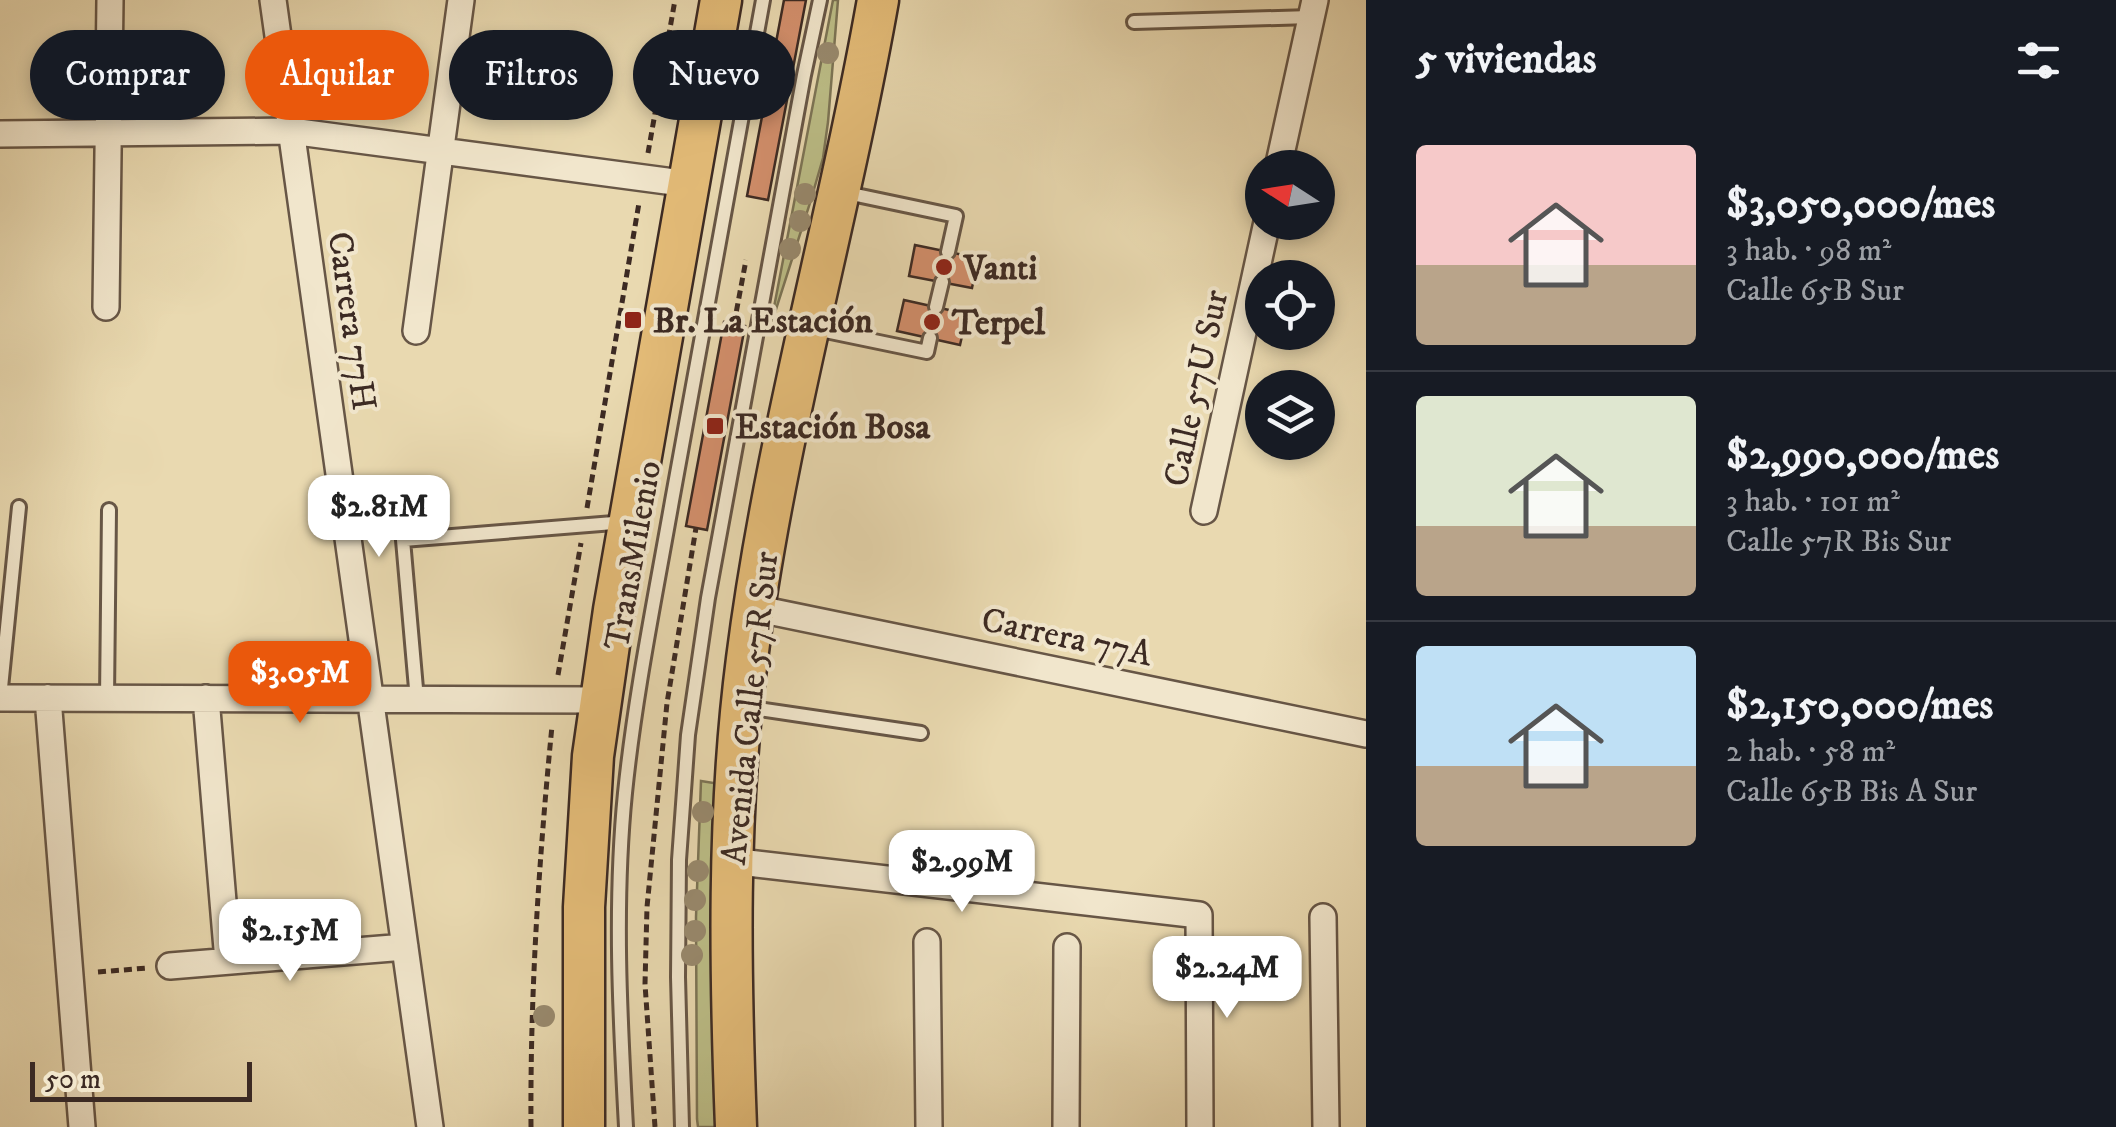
<!DOCTYPE html>
<html lang="es">
<head>
<meta charset="utf-8">
<style>
  body { margin:0; font-family:"IM FELL DW Pica",serif; background:#242831; color:#f1f3f6; height:100vh; display:flex; flex-direction:column; font-size:38px; white-space:nowrap }
  * { box-sizing:border-box; margin:0 }
  p { font-size:32px; color:#9ea1a6 }
  .icon { flex:none; width:55px; height:55px; fill:none; stroke:currentColor; stroke-width:2; stroke-linecap:round; stroke-linejoin:round }
  .map { position:relative; flex:1; overflow:hidden }
  .details { display:flex; flex-direction:column; background:#171b24; width:750px }
  .details>* { flex:none }
  .top-card { position:absolute; left:30px; top:30px; width:950px; height:90px; display:flex; gap:20px }
  .needle { width:65px; rotate:282deg }
  .buttons { position:absolute; left:1245px; top:150px; display:grid; gap:20px }
  .buttons a { display:grid; place-items:center; width:90px; height:90px; border-radius:50%; background:#171b24; box-shadow:0 5px 15px #0003; font-size:50px }
  .scale { position:absolute; left:30px; bottom:25px; width:222px; box-sizing:border-box; padding-left:10px; border:5px solid #3c2a23; border-top:0; font-size:28px; line-height:35px; white-space:nowrap; color:#3c2a23; -webkit-text-stroke:8px #f1e6cc; paint-order:stroke }
  .price { position:absolute; translate:-50% -85px; padding:0 22px; border-radius:20px; background:#fff; color:#222; font-size:32px; line-height:65px; filter:drop-shadow(0 2px 5px #0008) }
  .price::after { content:''; position:absolute; left:50%; top:60px; width:30px; height:22px; margin-left:-15px; background:inherit; clip-path:polygon(0 0,100% 0,50% 100%) }
  .price.selected { background:#ea580c; color:#fff }
  ul { padding:0; list-style:none }
  li { display:flex; align-items:center; gap:30px; height:250px; padding:0 50px }
  li+li { border-top:2px solid #363941 }
  li span { display:grid; place-items:center; flex:none; width:280px; height:200px; border-radius:10px; color:#555 }
  li>.icon { margin-inline-start:auto }
  span .icon { width:120px; height:120px; fill:#fffc; stroke-width:1 }
  li b { font-size:42px }
  h2 { display:flex; justify-content:space-between; align-items:center; height:120px; padding:0 50px; font-size:42px }
  .pill { padding:0 35px; border-radius:45px; background:#171b24; box-shadow:0 5px 15px #0003; font-size:35px; line-height:90px }
  .pill.selected { background:#ea580c; color:#fff }
  main { display:flex; flex:1; min-height:0 }
  .map>svg:first-child { display:block }
  .grass { fill:#bcbe87; stroke:#7c7455; stroke-width:2.5 }
  .building { fill:#d38f6c; stroke:#3c2a23; stroke-width:2.5 }
  .lines { fill:none; stroke-linecap:round; stroke-linejoin:round }
  .service-casing { stroke:#675646; stroke-width:18 }
  .minor-casing { stroke:#675646; stroke-width:30 }
  .trunk-casing { stroke:#3c2a23; stroke-width:45 }
  .path { stroke:#3c2a23; stroke-width:5; stroke-dasharray:8 5; stroke-linecap:butt }
  .service { stroke:#f1e6cc; stroke-width:12 }
  .minor { stroke:#f1e6cc; stroke-width:25 }
  .trunk { stroke:#e4bc78; stroke-width:40 }
  .tree { fill:#98896d }
  .poi-dot { fill:#8f2418; stroke:#f1e6cc; stroke-width:4 }
  .labels { text-anchor:middle; stroke-width:8; stroke-linejoin:round; paint-order:stroke }
  .poi-label { font-size:35px; font-weight:bold; fill:#3c2a23; stroke:#f1e6cc; text-anchor:start }
  .street-label { font-size:35px; fill:#3c2a23; stroke:#f1e6cc }
</style>
</head>
<body>
<main>
<div class="map">
<svg width="1366" height="1127" viewBox="0 0 1366 1127">
  <rect width="100%" height="100%" fill="#e9d9b0"/>
  <filter id="stains"><feTurbulence type="fractalNoise" baseFrequency=".002" numOctaves="4"/><feColorMatrix values="0 0 0 0 .2 0 0 0 0 .09 0 0 0 0 .02 0 0 0 .5 -.17"/></filter>
  <radialGradient id="worn" r=".72"><stop offset=".6" stop-color="#630" stop-opacity="0"/><stop offset="1" stop-color="#630" stop-opacity=".3"/></radialGradient>
  <path class="grass" d="M833,0h5l-10,122 -5,36 -13,45 -40,125z
    M701,781l19,3v343h-22l-1,-8 -1,-202z"/>
  <path class="building" d="M784,0h22l-38,200 -21,-4z
    M915,245l63,13 -6,30 -63,-12z
    M904,300l63,14 -7,31 -63,-14z
    M724,322l21,4 -38,204 -21,-4z"/>
  <g class="lines">
    <defs>
      <path id="service" d="M1134,22l177,-5
        M842,192l114,24 -8,36
        M936,307l6,-25
        M816,329l111,23 3,-14
        M0,698l19,-191
        M107,698l2,-188
        M417,700l-14,-160 223,-18
        M745,707l176,26
        M626,1127c-6,-111 -12,-223 -1,-334 10,-98 30,-195 47,-292 29,-167 60,-334 91,-501
        M682,1127l-4,-150 1,-117 9,-125 20,-137 96,-523 16,-75"/>
      <path id="minor" d="M273,0l157,1127
        M0,134l291,-3 398,53
        M1278,168l37,-168
        M106,307l4,-307
        M416,331l45,-331
        M1204,511l63,-289
        M754,608l612,126
        M0,698l599,2
        M48,698l34,429
        M206,698l22,263
        M731,861l468,54 1,212
        M1323,917l3,210
        M927,942l2,185
        M170,966l235,-19
        M1066,1127l1,-180"/>
      <path id="trunk" d="M584,1127v-220l9,-151 21,-146 107,-610
        M736,1127c-6,-156 -9,-313 11,-468 28,-222 92,-439 131,-659"/>
    </defs>
    <use href="#service" class="service-casing"/>
    <use href="#minor" class="minor-casing"/>
    <use href="#trunk" class="trunk-casing"/>
    <path class="path" d="M648,153l27,-153
      M734,324l12,-64
      M587,508l52,-305
      M558,675l23,-132
      M98,972l49,-4
      M531,1127c-1,-134 8,-268 21,-401
      M655,1127l-10,-143 2,-77 20,-204 29,-175"/>
    <use href="#service" class="service"/>
    <use href="#minor" class="minor"/>
    <use href="#trunk" class="trunk"/>
  </g>
  <g class="tree">
    <circle cx="828" cy="53" r="11"/>
    <circle cx="805" cy="194" r="11"/>
    <circle cx="800" cy="221" r="11"/>
    <circle cx="790" cy="249" r="11"/>
    <circle cx="703" cy="812" r="11"/>
    <circle cx="698" cy="871" r="11"/>
    <circle cx="695" cy="900" r="11"/>
    <circle cx="695" cy="931" r="11"/>
    <circle cx="692" cy="955" r="11"/>
    <circle cx="544" cy="1016" r="11"/>
  </g>
  <g class="poi-dot">
    <circle cx="944" cy="267" r="10"/>
    <rect x="623" y="310" width="20" height="20" rx="5"/>
    <circle cx="932" cy="322" r="10"/>
    <rect x="705" y="416" width="20" height="20" rx="5"/>
  </g>
  <g class="labels">
    <g class="poi-label">
      <text x="964" y="279">Vanti</text>
      <text x="653" y="332">Br. La Estación</text>
      <text x="952" y="334">Terpel</text>
      <text x="735" y="438">Estación Bosa</text>
    </g>
    <g class="street-label">
      <text transform="translate(353 321) rotate(82)" y="12">Carrera 77H</text>
      <text transform="translate(1195 388) rotate(-78)" y="12">Calle 57U Sur</text>
      <text transform="translate(632 555) rotate(-80)" y="12">TransMilenio</text>
      <text transform="translate(1067 636) rotate(12)" y="12">Carrera 77A</text>
      <text transform="translate(749 708) rotate(-84)" y="12">Avenida Calle 57R Sur</text>
    </g>
  </g>
  <rect width="100%" height="100%" filter="url(#stains)"/>
  <rect width="100%" height="100%" fill="url(#worn)"/>
</svg>
<div class="buttons">
<a><svg class="needle" viewBox="-14 -14 28 28"><path d="M0-13l5 13h-10z" fill="#e53935"/><path d="M0 13l5-13h-10z" fill="#9ea1a6"/></svg></a>
<a><svg class="icon" aria-label="locate" viewBox="0 0 24 24"><circle cx="12" cy="12" r="6"/><path d="M12 2v4M12 18v4M2 12h4M18 12h4"/></svg></a>
<a><svg class="icon" aria-label="layers" viewBox="0 0 24 24"><path d="M12 4l9 5-9 5-9-5zM3 14l9 5 9-5"/></svg></a>
</div>
<div class="scale">50 m</div>
<b class="price" style="left:379px;top:560px">$2.81M</b>
<b class="price selected" style="left:300px;top:726px">$3.05M</b>
<b class="price" style="left:962px;top:915px">$2.99M</b>
<b class="price" style="left:290px;top:984px">$2.15M</b>
<b class="price" style="left:1227px;top:1021px">$2.24M</b>
<div class="top-card">
<a class="pill">Comprar</a>
<a class="pill selected">Alquilar</a>
<a class="pill">Filtros</a>
<a class="pill">Nuevo</a>
</div>
</div>
<section class="details">
<h2>5 viviendas<svg class="icon" aria-label="filters" viewBox="0 0 24 24"><path d="M4 7h16M4 17h16"/><circle cx="9" cy="7" r="2"/><circle cx="15" cy="17" r="2"/></svg></h2>
<ul>
<li><span style="background:linear-gradient(#f6c9c9 60%,#b9a48a 0)"><svg class="icon" aria-label="home" viewBox="0 0 24 24"><path d="M3 11l9-7 9 7M6 9v11h12V9"/></svg></span><div><b>$3,050,000/mes</b><p>3 hab. · 98 m²</p><p>Calle 65B Sur</p></div></li>
<li><span style="background:linear-gradient(#dfe7d0 65%,#b9a48a 0)"><svg class="icon" aria-label="home" viewBox="0 0 24 24"><path d="M3 11l9-7 9 7M6 9v11h12V9"/></svg></span><div><b>$2,990,000/mes</b><p>3 hab. · 101 m²</p><p>Calle 57R Bis Sur</p></div></li>
<li><span style="background:linear-gradient(#bfe0f5 60%,#b9a48a 0)"><svg class="icon" aria-label="home" viewBox="0 0 24 24"><path d="M3 11l9-7 9 7M6 9v11h12V9"/></svg></span><div><b>$2,150,000/mes</b><p>2 hab. · 58 m²</p><p>Calle 65B Bis A Sur</p></div></li>
</ul>
</section>
</main>
</body>
</html>
